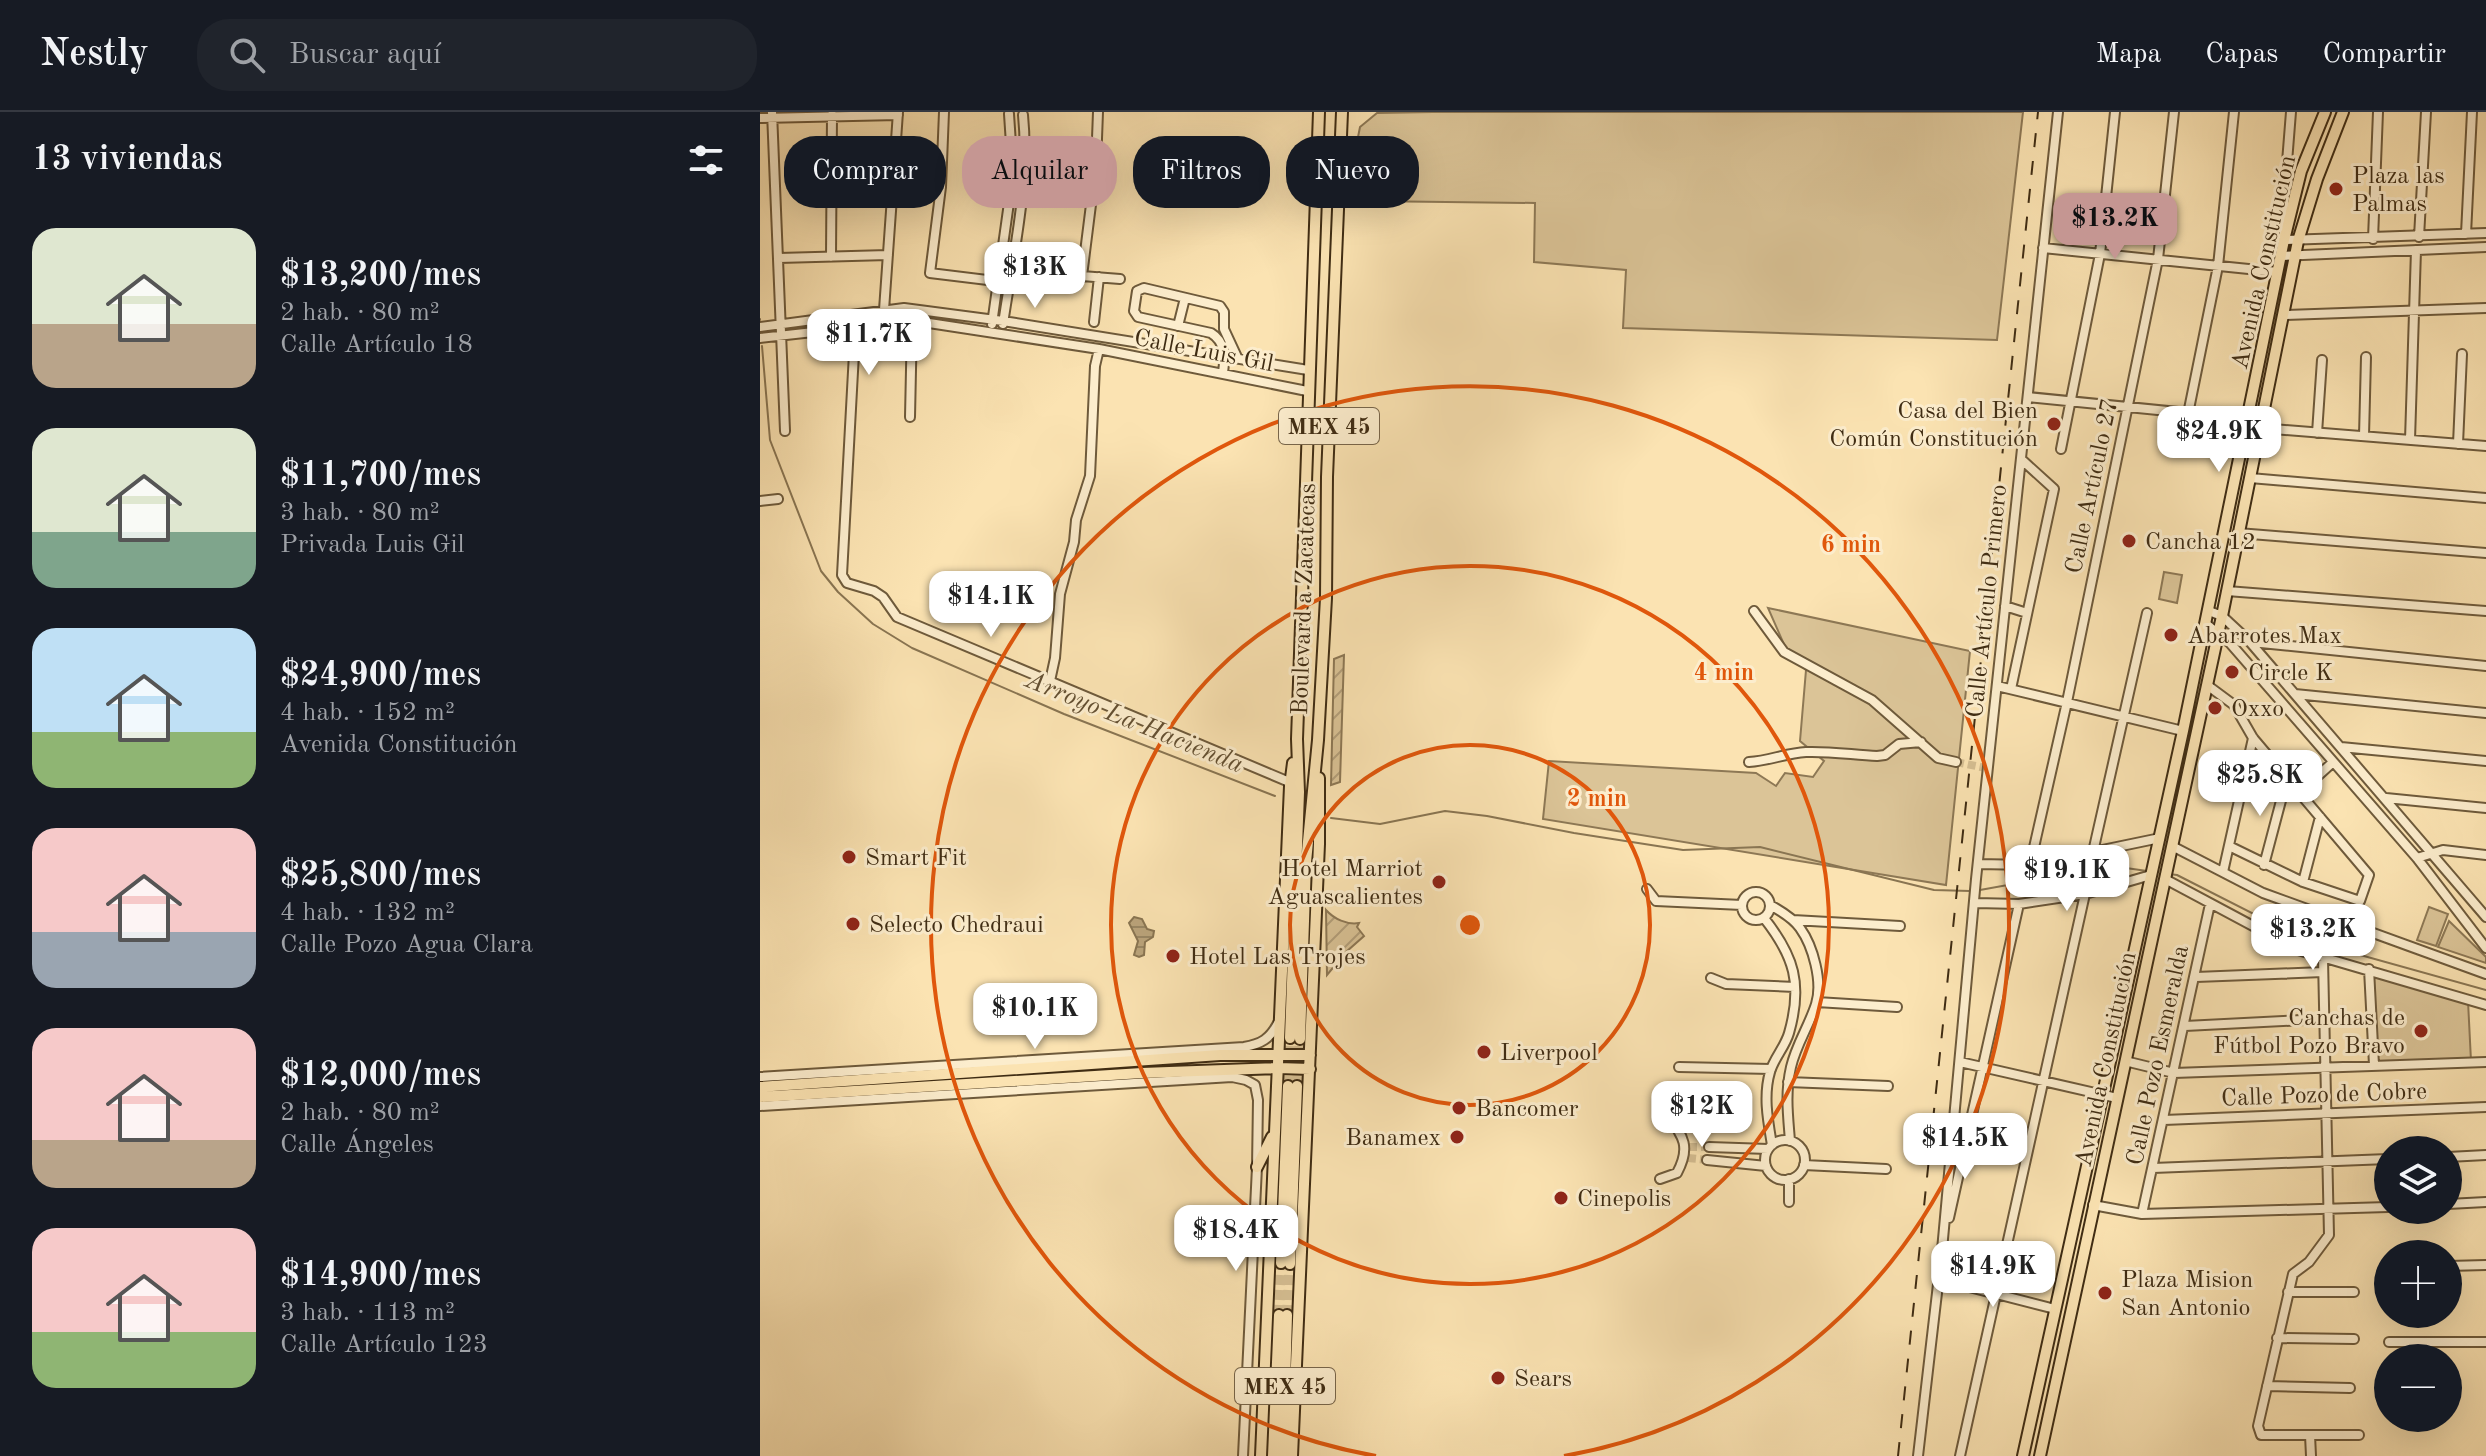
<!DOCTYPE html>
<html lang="es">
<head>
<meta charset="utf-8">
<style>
  body { margin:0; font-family:"Old Standard TT",serif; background:#20242c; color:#f1f3f6; height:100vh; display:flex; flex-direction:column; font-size:30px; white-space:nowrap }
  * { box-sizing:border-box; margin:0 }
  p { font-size:26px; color:#9ea1a6 }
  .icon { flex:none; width:44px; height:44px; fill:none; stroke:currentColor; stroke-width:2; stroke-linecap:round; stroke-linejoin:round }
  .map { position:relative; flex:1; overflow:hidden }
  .details { display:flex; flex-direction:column; background:#171b24; width:760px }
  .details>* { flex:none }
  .top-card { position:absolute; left:24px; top:24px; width:760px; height:72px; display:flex; gap:16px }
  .tools { position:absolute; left:1614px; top:1024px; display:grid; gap:16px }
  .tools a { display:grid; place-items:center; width:88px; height:88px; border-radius:50%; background:#171b24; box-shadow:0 8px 32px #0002; font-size:40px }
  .price { position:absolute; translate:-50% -68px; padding:0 18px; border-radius:16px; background:#fff; color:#222; font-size:26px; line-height:52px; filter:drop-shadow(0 2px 4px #0008) }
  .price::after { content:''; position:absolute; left:50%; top:48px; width:24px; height:18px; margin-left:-12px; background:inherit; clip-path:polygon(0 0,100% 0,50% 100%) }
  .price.selected { background:#c59692; color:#111 }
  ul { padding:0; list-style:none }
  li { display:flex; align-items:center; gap:24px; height:200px; padding:0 32px }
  li span { display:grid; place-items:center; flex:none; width:224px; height:160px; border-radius:24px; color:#555 }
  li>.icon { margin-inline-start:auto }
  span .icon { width:96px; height:96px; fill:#fffc; stroke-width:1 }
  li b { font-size:34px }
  h2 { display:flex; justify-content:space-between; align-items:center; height:96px; padding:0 32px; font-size:34px }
  .tag { padding:0 28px; border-radius:32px; background:#171b24; box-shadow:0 8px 32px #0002; font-size:28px; line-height:72px }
  .tag.selected { background:#c59692; color:#111 }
  header { display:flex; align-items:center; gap:48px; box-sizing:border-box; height:112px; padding:0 40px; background:#171b24; border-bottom:2px solid #363941 }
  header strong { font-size:38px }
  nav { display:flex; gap:44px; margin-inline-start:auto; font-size:28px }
  .search { width:560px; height:72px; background:#20242c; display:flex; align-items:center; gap:20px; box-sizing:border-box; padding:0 28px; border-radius:32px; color:#9ea1a6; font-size:30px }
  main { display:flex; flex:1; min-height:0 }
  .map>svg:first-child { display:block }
  .grass { fill:#dbc497; stroke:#8d7855; stroke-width:2 }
  .garden { fill:url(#garden-furrows); stroke:#8d7855; stroke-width:2 }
  .water { fill:url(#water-rules); stroke:#897552; stroke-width:2 }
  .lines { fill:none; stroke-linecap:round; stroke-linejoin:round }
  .stream { stroke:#897552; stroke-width:2 }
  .minor-tunnel { stroke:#d5be92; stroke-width:8; stroke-dasharray:8 4; stroke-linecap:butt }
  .major-tunnel { stroke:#d5be92; stroke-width:10; stroke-dasharray:10 5; stroke-linecap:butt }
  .minor-casing { stroke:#6e5a3b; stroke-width:12 }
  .major-casing { stroke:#3f2c13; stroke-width:14 }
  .minor { stroke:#fcedcd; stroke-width:8 }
  .major { stroke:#fbe3b2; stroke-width:10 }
  .rail { stroke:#3f2c13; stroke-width:2; stroke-dasharray:14 14; stroke-linecap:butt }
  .ring { fill:none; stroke:#e0570c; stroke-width:4 }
  .poi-dot { fill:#8f2418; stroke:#fcedcd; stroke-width:3 }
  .labels { text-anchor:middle; stroke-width:6; stroke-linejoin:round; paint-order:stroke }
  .shield { fill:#fcedcd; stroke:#78664b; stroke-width:2 }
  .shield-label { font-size:22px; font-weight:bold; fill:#3f2c13 }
  .poi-label { font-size:24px; fill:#3f2c13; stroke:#fcedcd; text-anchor:start }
  .street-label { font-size:24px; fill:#3f2c13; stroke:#fcedcd }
  .water-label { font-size:26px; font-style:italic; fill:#645032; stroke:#fcedcd }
  .centre { fill:#e0570c; stroke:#fcedcd; stroke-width:4 }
  .ring-label { font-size:24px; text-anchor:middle; font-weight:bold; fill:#e0570c; stroke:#fcedcd; stroke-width:6; stroke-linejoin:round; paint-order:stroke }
</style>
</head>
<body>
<header>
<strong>Nestly</strong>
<div class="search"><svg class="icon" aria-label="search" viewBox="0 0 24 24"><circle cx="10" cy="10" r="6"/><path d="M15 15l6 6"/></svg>Buscar aquí</div>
<nav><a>Mapa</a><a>Capas</a><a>Compartir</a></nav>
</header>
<main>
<section class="details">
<h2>13 viviendas<svg class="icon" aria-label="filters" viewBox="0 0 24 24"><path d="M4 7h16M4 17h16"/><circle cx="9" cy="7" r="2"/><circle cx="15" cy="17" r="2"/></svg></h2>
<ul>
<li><span style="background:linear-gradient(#dfe7d0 60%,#b9a48a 0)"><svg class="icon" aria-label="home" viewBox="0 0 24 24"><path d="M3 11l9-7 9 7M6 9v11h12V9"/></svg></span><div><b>$13,200/mes</b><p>2 hab. · 80 m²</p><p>Calle Artículo 18</p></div></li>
<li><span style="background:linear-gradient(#dfe7d0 65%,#7fa58c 0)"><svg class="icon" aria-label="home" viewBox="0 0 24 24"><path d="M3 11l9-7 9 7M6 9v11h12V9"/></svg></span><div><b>$11,700/mes</b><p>3 hab. · 80 m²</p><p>Privada Luis Gil</p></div></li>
<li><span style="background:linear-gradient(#bfe0f5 65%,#8fb573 0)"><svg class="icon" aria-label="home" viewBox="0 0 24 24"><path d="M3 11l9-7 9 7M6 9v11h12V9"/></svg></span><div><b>$24,900/mes</b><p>4 hab. · 152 m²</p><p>Avenida Constitución</p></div></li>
<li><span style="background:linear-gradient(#f6c9c9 65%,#9aa5b1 0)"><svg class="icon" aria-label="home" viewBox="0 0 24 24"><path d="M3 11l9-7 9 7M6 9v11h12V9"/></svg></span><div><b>$25,800/mes</b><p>4 hab. · 132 m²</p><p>Calle Pozo Agua Clara</p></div></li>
<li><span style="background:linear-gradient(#f6c9c9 70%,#b9a48a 0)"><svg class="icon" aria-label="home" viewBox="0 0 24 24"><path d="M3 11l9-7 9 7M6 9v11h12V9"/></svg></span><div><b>$12,000/mes</b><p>2 hab. · 80 m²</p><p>Calle Ángeles</p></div></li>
<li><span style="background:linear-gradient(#f6c9c9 65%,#8fb573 0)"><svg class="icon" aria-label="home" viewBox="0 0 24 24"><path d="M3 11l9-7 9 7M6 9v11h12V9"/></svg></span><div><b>$14,900/mes</b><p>3 hab. · 113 m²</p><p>Calle Artículo 123</p></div></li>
</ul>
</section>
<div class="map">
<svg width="1726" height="1344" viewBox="0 0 1726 1344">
  <defs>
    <pattern id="garden-furrows" width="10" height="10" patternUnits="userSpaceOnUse" patternTransform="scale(2)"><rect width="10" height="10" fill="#dbc497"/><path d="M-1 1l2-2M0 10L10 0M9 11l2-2" fill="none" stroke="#b39f7a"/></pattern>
    <pattern id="water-rules" width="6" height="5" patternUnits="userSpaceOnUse" patternTransform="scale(2)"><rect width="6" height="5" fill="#bba57c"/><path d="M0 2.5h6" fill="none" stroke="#998764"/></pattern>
  </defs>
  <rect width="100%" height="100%" fill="#fbe3b2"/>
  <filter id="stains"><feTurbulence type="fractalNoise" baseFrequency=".0025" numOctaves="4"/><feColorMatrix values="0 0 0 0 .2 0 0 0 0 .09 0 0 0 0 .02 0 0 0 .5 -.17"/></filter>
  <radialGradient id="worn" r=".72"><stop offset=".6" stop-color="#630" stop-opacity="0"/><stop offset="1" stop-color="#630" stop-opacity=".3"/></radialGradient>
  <path class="grass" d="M673,0h590l-26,228 -374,-12 3,-58 -92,-8 1,-59 -169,-2 -11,-23v-26l5,-25 17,-14z
    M1404,460l18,3 -5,28 -18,-4z
    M1008,496l202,43 -24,234 -403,-66 6,-58 207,12 20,13 9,-13 28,4 11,-16 -24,-20 6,-71 -20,-21z
    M1669,795l19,7 -12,32 -19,-6z
    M1689,809l37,36v6l-48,-16z
    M1609,858l99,31 3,60 -97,3z"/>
  <path class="garden" d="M584,543l-4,127 -9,3 3,-126z
    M566,798c8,9 21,15 33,13l-2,4 7,9 -18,16 -19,23z"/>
  <path class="water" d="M374,805l8,2 5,10 7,2 -1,6 -8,5 -1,13 -5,2 -5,-2 4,-14 -9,-18z"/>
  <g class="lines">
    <path class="stream" d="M0,207v1
      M2,234l8,94 51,131 17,21 35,32 39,24 152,66 211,82
      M571,706l49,6 65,-13 42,5 87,17 109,17 77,-3 174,43 36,1
      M1409,762l8,1 126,64 183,51
      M1220,778l132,-24 35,5"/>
    <path class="minor-tunnel" d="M1196,650l30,6
      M929,1035h20
      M928,1046l19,2"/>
    <path class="major-tunnel" d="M528,974l2,-48
      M537,974l3,-47
      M519,1203l2,-52
      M527,1203l3,-51"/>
    <defs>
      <path id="minor" d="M12,0l13,319
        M184,0l-3,75 -11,86 123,15 22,-3 7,-9 14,-111 2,-53
        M1531,0l-7,88v40l202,-7
        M0,6l138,-3
        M71,77l62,-2
        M1706,122l6,-122
        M1659,125l7,-125
        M1613,127l5,-127
        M1283,136l235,24
        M1521,144l205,-9
        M71,145l1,-142
        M19,146l109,-3
        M322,164l38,3
        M124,198l14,-198
        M1524,203l202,-7
        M96,204l-14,259 5,8 27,8 9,6 14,20 397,167
        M334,210l5,-45
        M232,212l21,-150 -4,-60
        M243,212c10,-69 27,-139 20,-209
        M418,214l7,-28
        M0,215l144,-19 99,13 305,49
        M0,226l143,-16 26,1 170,26 208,42
        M463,261c2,-15 3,-31 -12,-40l-73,-16 -4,-6 3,-20 7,-3 76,18 4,6v17l13,28
        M1268,285l220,22
        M1428,302l30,-148 16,-154
        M150,305l2,-95
        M1501,316l225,18
        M1557,321l5,-73
        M1604,324l2,-79
        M1650,328l6,-190
        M1698,332l4,-90
        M1301,337l39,-195 15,-142
        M1490,366l236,20
        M0,389l18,-2
        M1478,421l248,20
        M1467,479l259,20
        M1245,494l22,7
        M994,499l30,41 88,48 66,58 18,4
        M1449,499l13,5 28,26 236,275
        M1446,512l24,19 187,215 69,90
        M1491,530l235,24
        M290,569l5,-23 5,-64 14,-52 2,-22 14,-44 5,-110 4,-17
        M1447,573l27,20 19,33 116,137 -9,26 -57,-19 -74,-36
        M1237,574l186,45
        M1251,577l43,-200 -33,-30
        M1535,582l191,19
        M1581,635l145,14
        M989,650c20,-1 37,-9 57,-10 23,-1 48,3 71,4l8,-1 14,-11 22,-2
        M1540,680l32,-29
        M1626,686l100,10
        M1412,734l91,47 223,81
        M1333,740l54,-239
        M1657,746l26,-8 43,5
        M1218,752l52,1 130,-27
        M1270,753l37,-163 91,-443 16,-147
        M1504,753l23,-87
        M1463,760l30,-134
        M1405,767l133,71 188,55
        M1543,770l17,-65
        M887,777l9,12 86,4
        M982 794a14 14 0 1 1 28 0a14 14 0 1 1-28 0Z
        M1216,791l43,1 66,-10 66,-19
        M1010,793c11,6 23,13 30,23 13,18 23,54 16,76 -7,22 -20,41 -25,63 -6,26 -3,48 -1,74
        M1004,806c30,38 39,66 25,115 -4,14 -15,25 -19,39 -7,24 -2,49 2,73
        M1033,808l107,6
        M1563,847l6,276 -20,27 -16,12 -35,152 3,9h98
        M1609,857l5,96
        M1436,865l127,-5
        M951,866l15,6 69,3
        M1057,890l80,5
        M1425,914l138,-7
        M1365,949l49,12 312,-11
        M1200,950l157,36
        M919,955l92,2
        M0,965l484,-30c17,-3 26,-8 34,-24
        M1028,970l100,4
        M0,994l472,-29 14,3 9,5 3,15 -1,67 -14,289
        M1404,1008l322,-13
        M1005 1048a20 20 0 1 1 40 0a20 20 0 1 1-40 0Z
        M949,1035l59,2
        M1688,1045l38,-2
        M947,1048l59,6
        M1044,1053l82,4
        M1393,1056l235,-9
        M900,1067l17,-6c15,-28 5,-38 -12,-62
        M1029,1067v23
        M1688,1092l38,-2
        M1333,1093l49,9 246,-7
        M1382,1102l68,-310
        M1189,1106l70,-314
        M1688,1154l38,-1
        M1178,1167l117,30
        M1528,1180h66
        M1517,1226l77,1
        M1629,1230h97
        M1507,1274l83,2
        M1550,1323l1,21
        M1158,1344l24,-206 34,-371 82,-767
        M1200,1344l125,-562"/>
      <path id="major" d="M530,926l9,-246 -2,-53 22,-627
        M540,927l6,-177 12,-122 8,-142 1,-121 15,-365
        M0,975l460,-32h90
        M0,985l382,-24 136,-5 32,1
        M497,1055l15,-30
        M521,1151l7,-177
        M530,1152l7,-178
        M501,1344l29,-670 3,-23
        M513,1344l6,-141
        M523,1344l4,-141
        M532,1344l27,-612v-66
        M1263,1344l160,-725 101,-491 17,-69 24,-59
        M1280,1344l182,-840 76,-375 19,-62 26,-67"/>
    </defs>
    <use href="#minor" class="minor-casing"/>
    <use href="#major" class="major-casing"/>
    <use href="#minor" class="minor"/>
    <use href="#major" class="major"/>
    <path class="rail" d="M1138,1344l140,-1344"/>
  </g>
  <g class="ring">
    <circle cx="710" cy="813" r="180"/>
    <circle cx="710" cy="813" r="359"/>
    <path d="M616 1344A539 539 0 1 1 804 1344"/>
  </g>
  <g class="poi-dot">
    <circle cx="1576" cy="77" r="8"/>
    <circle cx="1294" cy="312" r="8"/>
    <circle cx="1369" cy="429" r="8"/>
    <circle cx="1411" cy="523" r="8"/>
    <circle cx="1472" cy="560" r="8"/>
    <circle cx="1455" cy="596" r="8"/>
    <circle cx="89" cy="745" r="8"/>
    <circle cx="679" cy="770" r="8"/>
    <circle cx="93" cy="812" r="8"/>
    <circle cx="413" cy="844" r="8"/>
    <circle cx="1661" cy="919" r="8"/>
    <circle cx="724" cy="940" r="8"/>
    <circle cx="699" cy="996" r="8"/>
    <circle cx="697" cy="1025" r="8"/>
    <circle cx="801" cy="1086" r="8"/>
    <circle cx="1345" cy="1181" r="8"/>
    <circle cx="738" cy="1266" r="8"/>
  </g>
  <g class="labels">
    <g class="shield">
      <rect x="519" y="296" width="100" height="36" rx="6"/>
      <rect x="475" y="1256" width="100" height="36" rx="6"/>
    </g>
    <g class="shield-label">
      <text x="569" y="322">MEX 45</text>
      <text x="525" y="1282">MEX 45</text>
    </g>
    <g class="poi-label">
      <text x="1592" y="71">Plaza las<tspan x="1592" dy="28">Palmas</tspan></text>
      <text x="1278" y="306" text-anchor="end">Casa del Bien<tspan x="1278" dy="28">Común Constitución</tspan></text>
      <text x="1385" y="437">Cancha 12</text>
      <text x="1427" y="531">Abarrotes Max</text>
      <text x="1488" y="568">Circle K</text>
      <text x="1471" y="604">Oxxo</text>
      <text x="105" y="753">Smart Fit</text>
      <text x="663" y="764" text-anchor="end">Hotel Marriot<tspan x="663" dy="28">Aguascalientes</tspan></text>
      <text x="109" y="820">Selecto Chedraui</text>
      <text x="429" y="852">Hotel Las Trojes</text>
      <text x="1645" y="913" text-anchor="end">Canchas de<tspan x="1645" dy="28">Fútbol Pozo Bravo</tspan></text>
      <text x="740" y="948">Liverpool</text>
      <text x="715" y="1004">Bancomer</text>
      <text x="681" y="1033" text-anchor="end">Banamex</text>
      <text x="817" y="1094">Cinepolis</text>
      <text x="1361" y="1175">Plaza Mision<tspan x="1361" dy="28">San Antonio</tspan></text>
      <text x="754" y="1274">Sears</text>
    </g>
    <g class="street-label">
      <text transform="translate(1503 150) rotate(-77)" y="8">Avenida Constitución</text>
      <text transform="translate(444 238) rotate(11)" y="8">Calle Luis Gil</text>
      <text transform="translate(1331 374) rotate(-78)" y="8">Calle Artículo 27</text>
      <text transform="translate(543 487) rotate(-88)" y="8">Boulevard a Zacatecas</text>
      <text transform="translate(1226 489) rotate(-84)" y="8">Calle Artículo Primero</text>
      <text transform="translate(1397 943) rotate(-78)" y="8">Calle Pozo Esmeralda</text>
      <text transform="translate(1345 947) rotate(-78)" y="8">Avenida Constitución</text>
      <text transform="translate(1564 982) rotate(-2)" y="8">Calle Pozo de Cobre</text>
    </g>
    <g class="water-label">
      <text transform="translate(375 609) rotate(22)" y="9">Arroyo La Hacienda</text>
    </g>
  </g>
  <circle cx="710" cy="813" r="12" class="centre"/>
  <g class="ring-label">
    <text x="1091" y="440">6 min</text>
    <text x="964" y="568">4 min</text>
    <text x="837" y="694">2 min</text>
  </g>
  <rect width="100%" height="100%" filter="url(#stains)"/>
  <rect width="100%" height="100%" fill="url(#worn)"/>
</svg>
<div class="tools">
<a><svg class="icon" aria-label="layers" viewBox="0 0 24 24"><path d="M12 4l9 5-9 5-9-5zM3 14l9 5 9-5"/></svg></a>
<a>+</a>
<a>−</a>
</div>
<b class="price selected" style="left:1355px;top:149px">$13.2K</b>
<b class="price" style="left:275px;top:198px">$13K</b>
<b class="price" style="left:109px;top:265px">$11.7K</b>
<b class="price" style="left:1459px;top:362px">$24.9K</b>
<b class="price" style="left:231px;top:527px">$14.1K</b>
<b class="price" style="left:1500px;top:706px">$25.8K</b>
<b class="price" style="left:1307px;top:801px">$19.1K</b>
<b class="price" style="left:1553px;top:860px">$13.2K</b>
<b class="price" style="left:275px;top:939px">$10.1K</b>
<b class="price" style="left:942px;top:1037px">$12K</b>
<b class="price" style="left:1205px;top:1069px">$14.5K</b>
<b class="price" style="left:476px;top:1161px">$18.4K</b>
<b class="price" style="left:1233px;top:1197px">$14.9K</b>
<div class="top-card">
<a class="tag">Comprar</a>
<a class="tag selected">Alquilar</a>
<a class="tag">Filtros</a>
<a class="tag">Nuevo</a>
</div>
</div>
</main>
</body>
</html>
